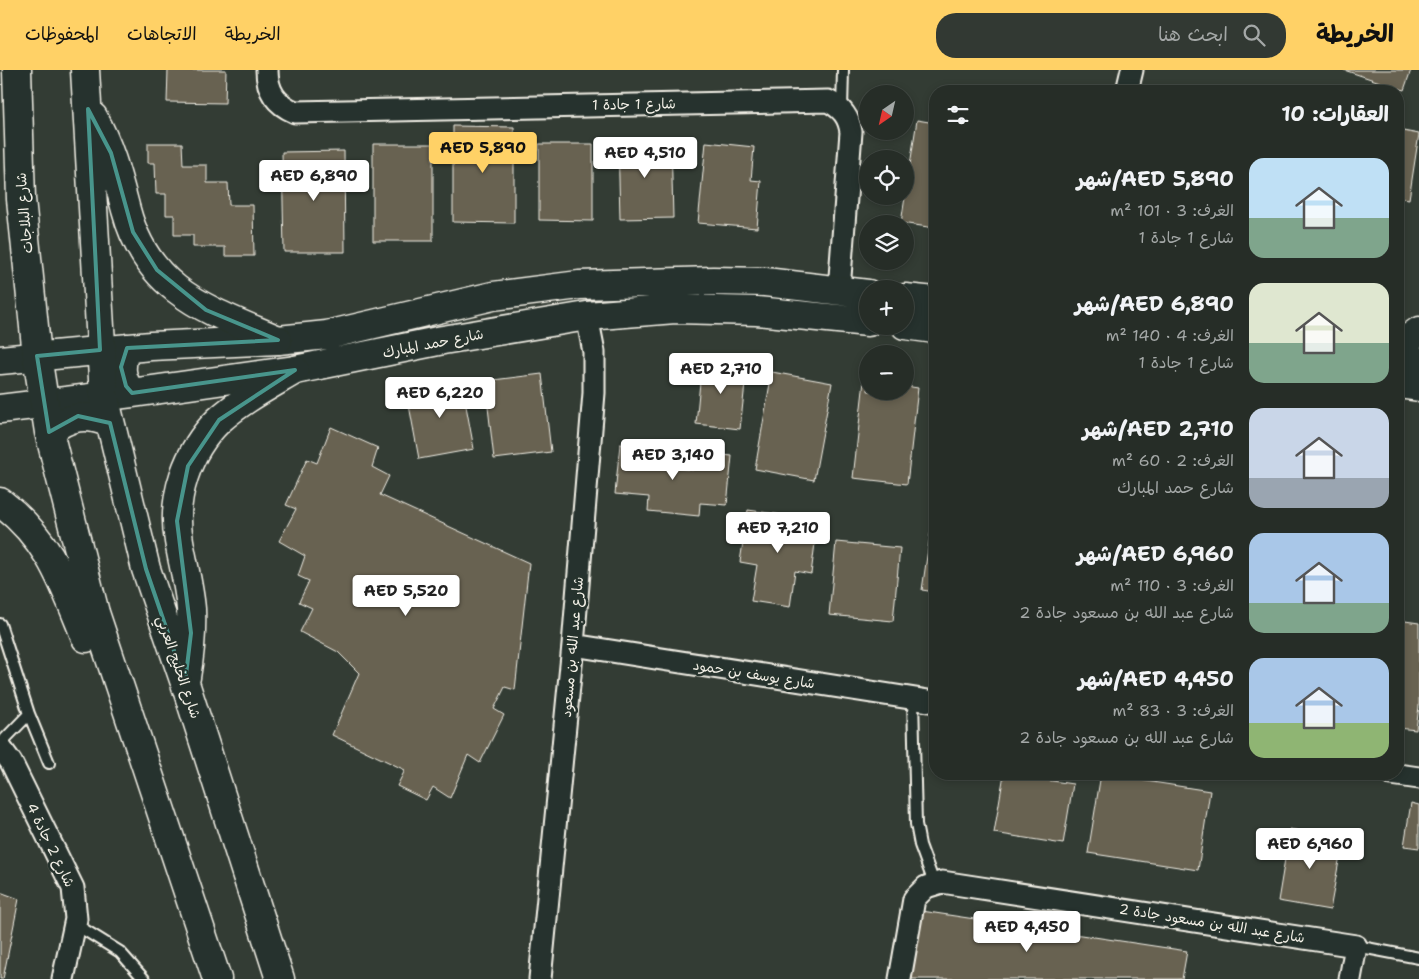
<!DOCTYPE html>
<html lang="ar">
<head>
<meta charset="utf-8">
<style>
  body { margin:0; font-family:"Shantell Sans","Playpen Sans Arabic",sans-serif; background:#323933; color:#f1f3f6; direction:rtl; height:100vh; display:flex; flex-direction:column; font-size:19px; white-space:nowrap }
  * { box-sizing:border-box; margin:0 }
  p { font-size:16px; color:#a4a8a7 }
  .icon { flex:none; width:28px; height:28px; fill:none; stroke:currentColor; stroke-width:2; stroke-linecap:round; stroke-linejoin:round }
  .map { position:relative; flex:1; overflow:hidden; direction:ltr }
  .panel { position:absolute; left:929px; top:15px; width:475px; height:695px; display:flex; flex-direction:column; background:#262d27; border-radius:20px; box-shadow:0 2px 8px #0003,0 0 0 1px #424944; direction:rtl }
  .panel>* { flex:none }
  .needle { width:32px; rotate:214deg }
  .controls { position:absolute; left:859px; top:15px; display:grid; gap:10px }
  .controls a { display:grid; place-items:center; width:55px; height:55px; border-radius:50%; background:#262d27; box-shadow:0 2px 8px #0003,0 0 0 1px #424944; font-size:25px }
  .price { position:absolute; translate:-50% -42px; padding:0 11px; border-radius:5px; background:#fff; color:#222; font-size:16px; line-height:32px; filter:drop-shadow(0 1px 2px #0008) }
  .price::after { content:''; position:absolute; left:50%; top:30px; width:15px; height:11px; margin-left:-8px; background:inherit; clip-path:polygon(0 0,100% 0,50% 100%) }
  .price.on { background:#ffd166; color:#111 }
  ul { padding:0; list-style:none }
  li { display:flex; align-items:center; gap:15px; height:125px; padding:0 15px }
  li span { display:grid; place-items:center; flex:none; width:140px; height:100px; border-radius:15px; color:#555 }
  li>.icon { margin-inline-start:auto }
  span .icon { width:60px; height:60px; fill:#fffc; stroke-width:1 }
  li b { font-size:21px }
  h2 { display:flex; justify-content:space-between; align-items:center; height:60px; padding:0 15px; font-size:21px }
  header { display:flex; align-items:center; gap:30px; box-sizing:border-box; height:70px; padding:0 25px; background:#ffd166; color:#111 }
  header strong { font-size:24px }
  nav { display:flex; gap:28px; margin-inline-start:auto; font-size:18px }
  .search { width:350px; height:45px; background:#323933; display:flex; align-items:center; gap:12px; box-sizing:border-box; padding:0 18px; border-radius:20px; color:#a4a8a7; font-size:19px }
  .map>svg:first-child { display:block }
  .building { fill:#686251; stroke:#f4f1e8 }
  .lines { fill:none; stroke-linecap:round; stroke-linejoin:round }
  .lane-casing { stroke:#f4f1e8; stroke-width:14 }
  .street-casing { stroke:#f4f1e8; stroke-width:25 }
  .secondary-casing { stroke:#f4f1e8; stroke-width:31 }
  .primary-casing { stroke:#f4f1e8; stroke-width:31 }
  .lane { stroke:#26332d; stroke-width:10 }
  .street { stroke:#26332d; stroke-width:21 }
  .secondary { stroke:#26332d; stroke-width:28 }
  .primary { stroke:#26332d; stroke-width:28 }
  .marked { fill:none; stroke:#48958c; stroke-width:4; stroke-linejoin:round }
  .labels { text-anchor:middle; stroke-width:5; stroke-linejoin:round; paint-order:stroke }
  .street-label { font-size:14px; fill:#f4f1e8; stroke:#26332d }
</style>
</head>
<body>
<header>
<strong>الخريطة</strong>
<div class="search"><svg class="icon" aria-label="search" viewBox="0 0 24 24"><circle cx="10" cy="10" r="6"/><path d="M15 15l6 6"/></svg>ابحث هنا</div>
<nav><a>الخريطة</a><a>الاتجاهات</a><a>المحفوظات</a></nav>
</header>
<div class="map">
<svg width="1419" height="909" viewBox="0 0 1419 909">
  <rect width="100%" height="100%" fill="#333c34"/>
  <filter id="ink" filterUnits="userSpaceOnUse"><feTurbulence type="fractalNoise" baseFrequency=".02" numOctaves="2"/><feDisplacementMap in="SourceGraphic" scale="10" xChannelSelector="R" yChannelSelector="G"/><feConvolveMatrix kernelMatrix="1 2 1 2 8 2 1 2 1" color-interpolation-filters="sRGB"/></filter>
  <g filter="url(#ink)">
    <path class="building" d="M168,0h58l-1,33 -58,-1z
      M1344,0h67l-7,20z
      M917,50l18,3v105l-34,-5z
      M453,56l61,1v96l-61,-1z
      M1398,60l21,4 -10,65 -11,-2z
      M671,69l2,79 -53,1 -2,-79z
      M706,72l48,5 -3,33 10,1 -4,47 -59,-5z
      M148,73h34l1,22h24v18h21l1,22h24l1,51h-29v-9h-32v-12h-19v-20h-8v-21h-10l-1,-31h-7z
      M373,74h60v97h-60z
      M539,74h54v77l-54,-1z
      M344,81l1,101h-61l-2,-100z
      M702,291l45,5 -7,63 -44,-5z
      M772,302l60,11 -18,97 -59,-11z
      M542,304l9,78 -57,7 -9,-78z
      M461,309l13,70 -55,10 -13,-70z
      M864,311l4,1v9h37v-5l13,2 -11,96 -54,-6z
      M331,357l47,21 -6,19 17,9 -9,19 149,68 -14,127 -10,-3 -11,22 10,6 -24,48 -12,-8 -18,43 -17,-11 -7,13 -29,-14 8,-16 -73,-35 27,-62 -21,-21 -38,-20 12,-24 -13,-6 10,-21 -11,-5 7,-20 -26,-15 17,-32 -10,-4 21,-46 10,4z
      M620,374l34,4 -2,17 41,5 2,-18 37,4 -5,49 -27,-2 -1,13 -51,-5 1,-14 -34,-3z
      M748,440l70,10 -7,54 -16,-3 -5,36 -39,-6 6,-36 -17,-3z
      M932,452h3v70l-13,-2z
      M836,472l64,6 -7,73 -64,-6z
      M1398,550l21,3v83l-3,24 -18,-2z
      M1004,704l69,10 -10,60 -69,-11z
      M1101,704l109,17 -12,79 -110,-17z
      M1411,733l8,2v43l-15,-2z
      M1290,759l53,10 -13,71 -52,-9z
      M0,822l19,7 -16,80h-3z
      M915,840l272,41 -5,28h-280z"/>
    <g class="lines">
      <defs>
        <path id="lane" d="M842,39l1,-39
          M0,554l29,90 -29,30
          M913,629l3,125 4,21 14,38
          M29,644l20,49
          M75,854l45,28 24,27
          M1356,876l63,12"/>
        <path id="street" d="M267,0c0,21 9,34 28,42l533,-11c14,7 21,16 23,31l-12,158
          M1127,21l5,-21
          M573,575l362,57
          M0,677l11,15 62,126 3,31 -13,60
          M1391,704l28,4
          M540,909l33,-334 21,-252v-41l-7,-36
          M900,909l14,-80 12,-12 16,-5 414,64 -6,33"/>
        <path id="secondary" d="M905,228l30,3
          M905,255l30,4
          M1398,276l21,-15
          M127,278c-8,17 -7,31 5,45
          M1398,288l21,3
          M0,290l151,-14 127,-6 49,-5 166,-39 86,-11 134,-4 52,1 103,12
          M1398,314l21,3
          M0,339l132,-16 163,-23 148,-30 144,-24 88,-7 82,2 111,11"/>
        <path id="primary" d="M17,0l4,129 16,157 12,76 46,181 122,366
          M85,0l19,326 42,173 39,114 95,296
          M93,47c17,30 24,59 33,93 22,83 83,100 152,130
          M49,362c20,-17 38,-19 61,-9
          M0,432c50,38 63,80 86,136
          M186,607c4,-23 6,-45 5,-68 -2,-23 -8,-45 -12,-68 -8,-43 8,-90 40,-121 22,-20 51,-35 76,-50"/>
      </defs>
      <use href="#lane" class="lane-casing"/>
      <use href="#street" class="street-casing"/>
      <use href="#secondary" class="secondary-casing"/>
      <use href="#primary" class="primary-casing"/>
      <use href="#lane" class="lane"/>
      <use href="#street" class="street"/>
      <use href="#secondary" class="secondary"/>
      <use href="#primary" class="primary"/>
    </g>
  </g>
  <path class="marked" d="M88,39l23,44 22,79 24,38 49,40 72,30 -151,8 -6,19 5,19 6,7 163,-23 -76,50 -31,46 -11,55 14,112 -6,50 -39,-114 -36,-146 -32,-7 -29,16 -12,-76 63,-6z"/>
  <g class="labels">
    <g class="street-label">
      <text transform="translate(634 34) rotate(-1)" y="5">شارع 1 جادة 1</text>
      <text transform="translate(24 143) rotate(-95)" y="5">شارع البلاجات</text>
      <text transform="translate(433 273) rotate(-11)" y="5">شارع حمد المبارك</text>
      <text transform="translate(572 577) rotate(-85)" y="5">شارع عبد الله بن مسعود</text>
      <text transform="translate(179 597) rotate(71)" y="5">شارع الخليج العربي</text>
      <text transform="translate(754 604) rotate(9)" y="5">شارع يوسف بن حمود</text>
      <text transform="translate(51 775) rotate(64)" y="5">شارع 2 جادة 4</text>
      <text transform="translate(1212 853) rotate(9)" y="5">شارع عبد الله بن مسعود جادة 2</text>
    </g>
  </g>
</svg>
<div class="controls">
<a><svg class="needle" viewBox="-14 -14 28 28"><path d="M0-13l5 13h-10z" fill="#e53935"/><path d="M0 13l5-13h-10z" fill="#a4a8a7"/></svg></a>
<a><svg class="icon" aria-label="locate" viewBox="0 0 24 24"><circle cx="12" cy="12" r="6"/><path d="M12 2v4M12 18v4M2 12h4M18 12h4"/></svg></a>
<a><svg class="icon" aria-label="layers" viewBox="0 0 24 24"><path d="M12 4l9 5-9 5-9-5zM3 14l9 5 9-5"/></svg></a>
<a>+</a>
<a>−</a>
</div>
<b class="price on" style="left:483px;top:104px">AED 5,890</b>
<b class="price" style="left:645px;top:109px">AED 4,510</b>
<b class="price" style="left:314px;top:132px">AED 6,890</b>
<b class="price" style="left:721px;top:325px">AED 2,710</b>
<b class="price" style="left:440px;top:349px">AED 6,220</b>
<b class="price" style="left:673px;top:411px">AED 3,140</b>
<b class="price" style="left:778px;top:484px">AED 7,210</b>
<b class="price" style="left:406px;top:547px">AED 5,520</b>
<b class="price" style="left:1310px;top:800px">AED 6,960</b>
<b class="price" style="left:1027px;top:883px">AED 4,450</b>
<section class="panel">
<h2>العقارات: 10<svg class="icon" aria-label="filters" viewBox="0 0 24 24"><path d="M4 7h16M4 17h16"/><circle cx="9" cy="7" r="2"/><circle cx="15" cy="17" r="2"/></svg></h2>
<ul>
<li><span style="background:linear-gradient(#bfe0f5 60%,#7fa58c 0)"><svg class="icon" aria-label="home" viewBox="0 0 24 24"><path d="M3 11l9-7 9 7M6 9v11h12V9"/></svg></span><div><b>AED 5,890/شهر</b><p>الغرف: 3 · 101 m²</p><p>شارع 1 جادة 1</p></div></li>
<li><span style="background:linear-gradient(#dfe7d0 60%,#7fa58c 0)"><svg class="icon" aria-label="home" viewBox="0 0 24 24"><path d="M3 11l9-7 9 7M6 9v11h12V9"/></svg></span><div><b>AED 6,890/شهر</b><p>الغرف: 4 · 140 m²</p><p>شارع 1 جادة 1</p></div></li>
<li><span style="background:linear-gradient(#c9d6e8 70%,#9aa5b1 0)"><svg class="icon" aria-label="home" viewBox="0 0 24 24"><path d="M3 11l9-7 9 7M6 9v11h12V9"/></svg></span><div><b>AED 2,710/شهر</b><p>الغرف: 2 · 60 m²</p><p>شارع حمد المبارك</p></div></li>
<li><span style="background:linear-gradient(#a9c7e8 70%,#7fa58c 0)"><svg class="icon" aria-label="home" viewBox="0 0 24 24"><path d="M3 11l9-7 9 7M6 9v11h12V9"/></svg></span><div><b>AED 6,960/شهر</b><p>الغرف: 3 · 110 m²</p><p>شارع عبد الله بن مسعود جادة 2</p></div></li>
<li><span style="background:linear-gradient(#a9c7e8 65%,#8fb573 0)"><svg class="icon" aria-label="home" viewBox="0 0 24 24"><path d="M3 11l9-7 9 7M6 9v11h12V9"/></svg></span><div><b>AED 4,450/شهر</b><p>الغرف: 3 · 83 m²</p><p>شارع عبد الله بن مسعود جادة 2</p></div></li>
</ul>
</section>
</div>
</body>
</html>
